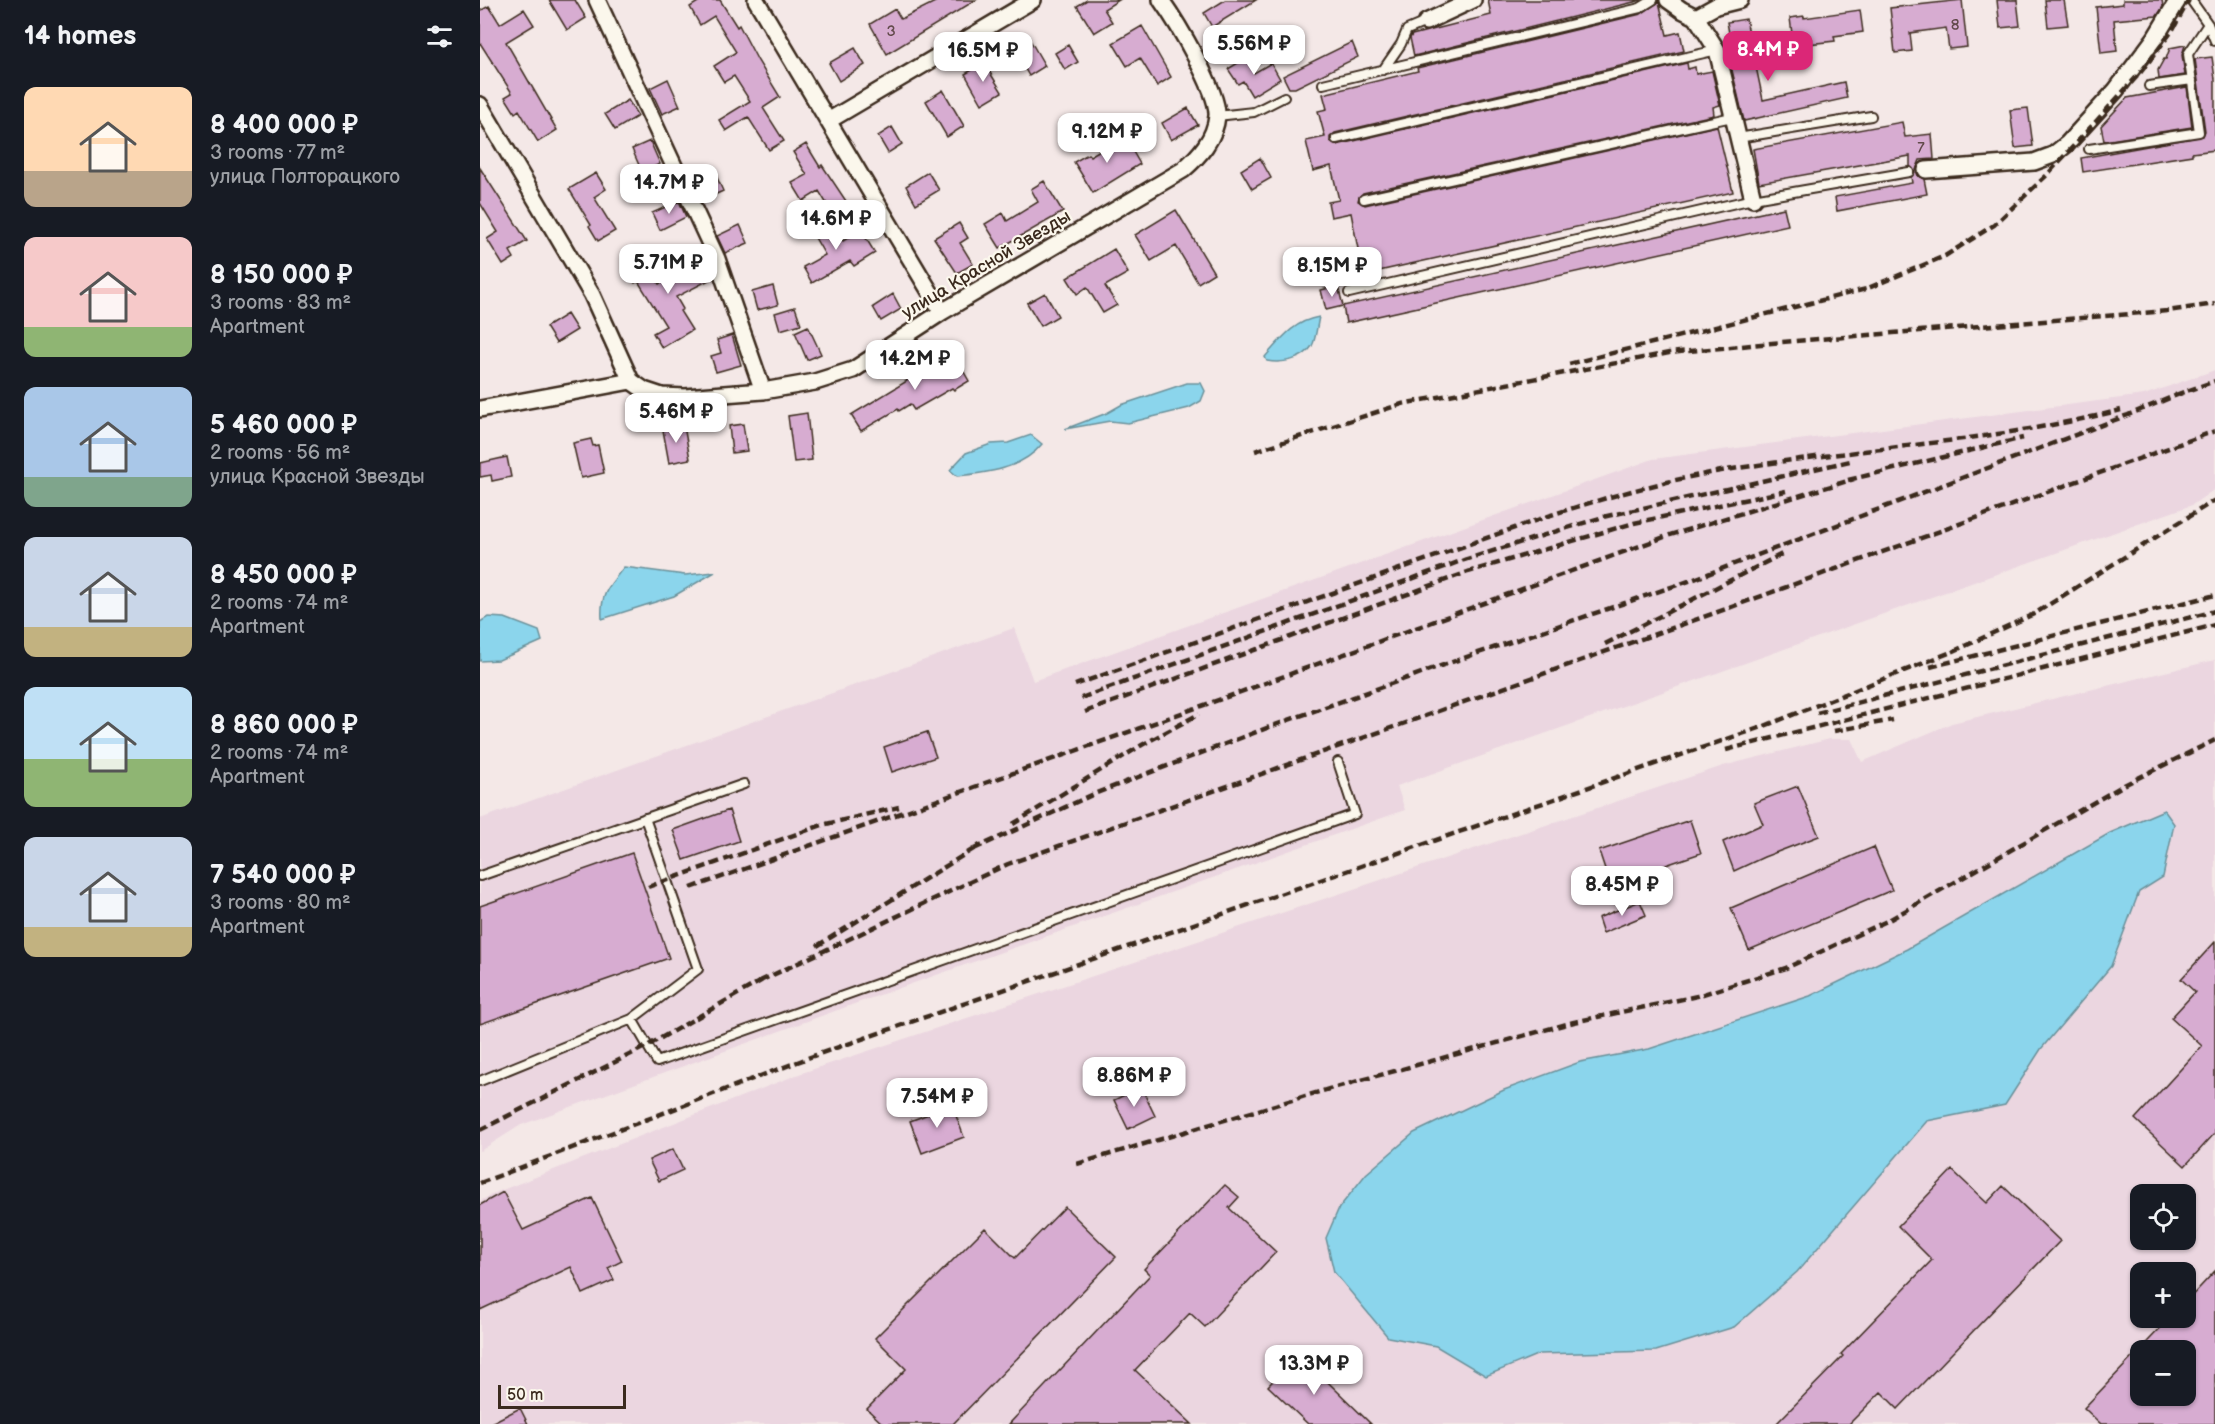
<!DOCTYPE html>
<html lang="en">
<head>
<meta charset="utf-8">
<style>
  body { margin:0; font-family:"Balsamiq Sans",sans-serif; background:#242831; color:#f1f3f6; height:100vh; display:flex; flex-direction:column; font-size:22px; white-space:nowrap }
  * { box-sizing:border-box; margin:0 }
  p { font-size:20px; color:#9ea1a6 }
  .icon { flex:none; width:33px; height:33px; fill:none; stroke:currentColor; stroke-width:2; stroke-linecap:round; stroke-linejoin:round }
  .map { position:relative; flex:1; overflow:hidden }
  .drawer { display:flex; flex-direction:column; background:#171b24; width:480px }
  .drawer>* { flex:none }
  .buttons { position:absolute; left:1650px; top:1184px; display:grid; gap:12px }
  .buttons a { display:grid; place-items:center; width:66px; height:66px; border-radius:12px; background:#171b24; box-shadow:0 2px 4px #0004; font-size:30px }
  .scale { position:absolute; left:18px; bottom:15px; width:128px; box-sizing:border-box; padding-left:6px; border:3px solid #3b2a1e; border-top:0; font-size:16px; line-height:21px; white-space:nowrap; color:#3b2a1e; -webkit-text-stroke:4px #fbf7ec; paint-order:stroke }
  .price { position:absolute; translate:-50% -51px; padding:0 14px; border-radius:12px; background:#fff; color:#222; font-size:20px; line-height:39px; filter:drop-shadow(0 2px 3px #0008) }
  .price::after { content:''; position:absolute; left:50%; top:36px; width:18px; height:14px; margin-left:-9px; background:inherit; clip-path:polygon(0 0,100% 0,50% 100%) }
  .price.current { background:#db2777; color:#fff }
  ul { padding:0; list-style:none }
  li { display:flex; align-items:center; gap:18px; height:150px; padding:0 24px }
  li span { display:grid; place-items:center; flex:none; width:168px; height:120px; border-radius:12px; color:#555 }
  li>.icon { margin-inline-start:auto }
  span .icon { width:72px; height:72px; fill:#fffc; stroke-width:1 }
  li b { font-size:26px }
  h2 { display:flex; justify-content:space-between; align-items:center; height:72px; padding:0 24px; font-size:26px }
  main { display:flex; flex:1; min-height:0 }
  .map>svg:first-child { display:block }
  .built { fill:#ebd6e0; fill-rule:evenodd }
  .water { fill:#8bd5ec; stroke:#6b919a; stroke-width:1.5 }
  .building { fill:#d7acd1; stroke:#3b2a1e; stroke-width:1.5; fill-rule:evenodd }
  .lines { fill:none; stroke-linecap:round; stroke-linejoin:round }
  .lane-casing { stroke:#3b2a1e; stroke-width:12 }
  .street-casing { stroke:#3b2a1e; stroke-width:20 }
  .lane { stroke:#fbf7ec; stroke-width:8 }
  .street { stroke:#fbf7ec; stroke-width:15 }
  .rail { stroke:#3b2a1e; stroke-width:4.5; stroke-dasharray:9 4.5; stroke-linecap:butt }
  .labels { text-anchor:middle; stroke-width:4.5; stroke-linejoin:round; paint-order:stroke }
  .number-label { font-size:15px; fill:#624a4b }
  .street-label { font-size:18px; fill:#3b2a1e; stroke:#fbf7ec }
</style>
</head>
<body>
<main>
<section class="drawer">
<h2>14 homes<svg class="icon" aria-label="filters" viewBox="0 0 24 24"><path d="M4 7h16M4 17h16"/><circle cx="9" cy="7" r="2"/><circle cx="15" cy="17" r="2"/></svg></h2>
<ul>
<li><span style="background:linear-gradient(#ffd9b3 70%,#b9a48a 0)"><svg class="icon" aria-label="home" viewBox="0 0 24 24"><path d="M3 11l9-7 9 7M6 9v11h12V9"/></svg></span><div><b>8 400 000 ₽</b><p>3 rooms · 77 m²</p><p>улица Полторацкого</p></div></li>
<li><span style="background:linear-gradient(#f6c9c9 75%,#8fb573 0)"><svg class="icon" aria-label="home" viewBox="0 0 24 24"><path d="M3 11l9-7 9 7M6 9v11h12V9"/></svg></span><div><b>8 150 000 ₽</b><p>3 rooms · 83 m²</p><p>Apartment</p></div></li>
<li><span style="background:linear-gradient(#a9c7e8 75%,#7fa58c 0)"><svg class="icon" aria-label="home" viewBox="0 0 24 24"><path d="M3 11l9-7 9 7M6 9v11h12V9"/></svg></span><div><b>5 460 000 ₽</b><p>2 rooms · 56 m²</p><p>улица Красной Звезды</p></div></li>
<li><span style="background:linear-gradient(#c9d6e8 75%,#c2b280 0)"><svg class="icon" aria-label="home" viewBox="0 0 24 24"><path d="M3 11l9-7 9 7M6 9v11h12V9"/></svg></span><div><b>8 450 000 ₽</b><p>2 rooms · 74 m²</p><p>Apartment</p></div></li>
<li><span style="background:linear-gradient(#bfe0f5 60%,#8fb573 0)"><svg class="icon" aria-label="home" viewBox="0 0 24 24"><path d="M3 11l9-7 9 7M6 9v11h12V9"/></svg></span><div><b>8 860 000 ₽</b><p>2 rooms · 74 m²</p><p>Apartment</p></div></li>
<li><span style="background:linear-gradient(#c9d6e8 75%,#c2b280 0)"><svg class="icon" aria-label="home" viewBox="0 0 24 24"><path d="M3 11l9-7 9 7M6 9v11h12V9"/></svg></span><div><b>7 540 000 ₽</b><p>3 rooms · 80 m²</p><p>Apartment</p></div></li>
</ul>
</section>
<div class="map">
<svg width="1735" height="1424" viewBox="0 0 1735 1424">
  <rect width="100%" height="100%" fill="#f4e8e7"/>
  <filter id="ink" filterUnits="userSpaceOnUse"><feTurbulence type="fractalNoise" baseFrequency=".0167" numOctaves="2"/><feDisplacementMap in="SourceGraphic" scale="12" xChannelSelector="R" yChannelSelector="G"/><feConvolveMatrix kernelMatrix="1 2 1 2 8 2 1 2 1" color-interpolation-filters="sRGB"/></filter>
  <g filter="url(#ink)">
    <path class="built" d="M1735,370v119l-23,16 -795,281 8,24 -548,193 -336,122 -41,26v-332l534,-191 19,53 620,-222 491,-64z
      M1735,660v764h-1735v-223l17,-9 302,-118 924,-308 107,-27h21l11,23 90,-39zM1660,1194h46v45h-46zM1660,1272h46v45h-46zM1660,1350h46v45h-46z"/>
    <path class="water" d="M839,317c-2,8 -3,22 -7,29 -9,14 -30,18 -45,15l-2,-4c16,-18 29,-36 54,-40z
      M707,383h14l4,8 -4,10 -12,7 -61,15 -18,-2 -45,8 42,-16 14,-8z
      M551,435l11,9c-20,25 -55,29 -85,32l-7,-6 16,-17 25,-9 17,-1z
      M144,567l61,8 30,-3 -41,24 -72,23c-2,-25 7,-33 22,-52z
      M8,617l17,1 34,13 3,10 -43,19 -19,1v-39z
      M1684,810l10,14 -11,53 -24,15 -28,74 -70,83 -36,56 -78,16 -130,151 -63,55 -78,24 -117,3 -53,22 -50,-30 -48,-9 -54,-65 -8,-34 13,-30 27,-34 48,-41 90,-43 76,-28 69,-13 161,-53 97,-47 203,-116z"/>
    <path class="building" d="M69,0h26l11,18 -19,12z
      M221,0h19l17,27 2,-2 19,36 22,36 -17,11 21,33 -15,9 -21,-33 -22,14 -7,-11 31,-19 -16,-25 -10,6 -10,-16 22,-14 -22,-36 -14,9 -10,-18z
      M459,0h37l-89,54 -17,-30 25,-15 6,10z
      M607,0h32l-15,9 8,13 -18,11 -17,-27z
      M745,0h31l-44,27 -8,-14z
      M1008,0h154l-228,56 -4,-18 2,-3 79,-20z
      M1482,0l5,47 -18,2 -3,-21 -36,5 2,18 -17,2 -5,-45z
      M1517,0h20l3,26 -20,2z
      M1565,0h19l4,25 -20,2z
      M1643,0h39l1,7 -6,9 -43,4 3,31 -16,2 -5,-46 27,-3z
      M1179,2l8,33 13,-3 4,19 -349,82 -5,4v4l7,4 350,-82 1,6 7,-2 1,7 16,-3 8,34 -7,2 1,8 -351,78 -4,4 -1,4 7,4 352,-79 16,66 -399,89 -4,-21 29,-6 -8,-41 -20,4 -3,-15 11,-2 -8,-34 -18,5 -7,-30 19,-4 -7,-26 9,-2 -4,-15 95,-23 -1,-3 224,-54z
      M9,6l11,18 24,-15 10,16 -28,17 51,88 -19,12 -19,-32 -4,3 -10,-16 7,-4 -32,-50v-32z
      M1380,10l3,22 -29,4 1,5 -27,3v4l-14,2 -4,-32 14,-2v2z
      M1266,19l17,81 81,-18 3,16 -103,23 -13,-55h4l-8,-44z
      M662,26l29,51 -14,9 -17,-28 -13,8 -14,-23z
      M550,40l15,26 -16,10 -15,-27z
      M872,42l6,15 -63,31h-6l-6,-12z
      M588,45l10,17 -13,8 -10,-17z
      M1705,45l-3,10 3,20 -26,4 -1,-9 6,-11h2l4,-11z
      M375,48l10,17 -26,16 -10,-18z
      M1732,57l3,22v71l-23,3v2l-109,17 -2,-14 122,-22 2,-5 -10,-72z
      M766,58l8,15 17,-10 9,16 -28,17 -9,-15 -5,3 -10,-15z
      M504,63l18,29 -20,12 -17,-30z
      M188,79l12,27 -18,8 -12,-26z
      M1707,87l5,40 -88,14 -3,-15 26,-28z
      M463,90l21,36 -17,11 -21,-36z
      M148,100l10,16 -23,14 -10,-16z
      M708,108l10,17 -27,15 -9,-17z
      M1548,108l5,38 -18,2 -5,-38z
      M1422,122l3,15 27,-3 2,25 -14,1 -4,10 2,6 6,3 3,15 -90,17 -2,-14 77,-14 -1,-6 4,-5 -5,-6v-10l-151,27 -6,-34z
      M412,127l10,17 -14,9 -10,-17z
      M644,136l16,28 -47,29 -19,-31 14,-8 2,2z
      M170,141l10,23 -18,8 -10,-23z
      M326,144l14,23 2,-2 26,39 -15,10 -14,-23 -16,10 -11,-18 15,-8 -14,-23z
      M780,158l11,20 -19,11 -11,-19z
      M0,168l47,73 -17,10 4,7 -11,7 -16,-26 11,-7 -18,-29z
      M448,172l11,18 -23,14 -10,-18z
      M116,173l10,16 -12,8 21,34 -17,10 -9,-15 2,-1 -22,-36z
      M235,173l8,18 -22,10 -8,-18z
      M564,181l19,31 -63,36 -15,-24 18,-11 4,8 31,-19 -7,-13z
      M199,201l7,16 -26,13 -8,-17z
      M1304,208l4,17 -442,98 -3,-17z
      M696,210l38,63 -16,10 -22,-37 -25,15 -16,-26z
      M348,218l15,23 18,-11 14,23 -21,13 -4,-5 -38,22 -9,-16 22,-12 -15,-26z
      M479,223l9,15 -8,5 13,21 -16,9 -23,-35z
      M260,225l8,18 -23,10 -8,-17z
      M634,249l14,24 -23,13 12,19 -14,8 -16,-26 -10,7 -10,-16z
      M162,254l17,30 45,-24 9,18 -37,19 7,12 -3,2 12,19 -30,18 -9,-15 13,-7 -28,-45 -3,2 -11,-18z
      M293,286l5,19 -21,5 -5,-18z
      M858,286l5,20 -17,4 -5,-20z
      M565,293l13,23 -17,10 -14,-23z
      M413,294l8,15 -20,12 -8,-14z
      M315,307l6,17 -21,6 -5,-17z
      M87,314l10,16 -21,13 -10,-16z
      M328,326l13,28 -14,6 -12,-28z
      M252,335l9,30 -25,7 -5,-16 10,-3 -4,-13z
      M472,351l17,30 -15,9 -2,-2 -38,22 -4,-6 -11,7 -1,-2 -37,22 -10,-16 56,-34 -1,-2z
      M327,413l5,47 -18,2 -6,-46z
      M263,424l4,27 -15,2 -3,-27z
      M204,426l6,33 -21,4 -6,-33z
      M111,439l2,7 5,-1 6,28 -23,5 -8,-35z
      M27,457l4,20 -19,4 -1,-6 -11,2v-14z
      M447,732l9,25 -44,15 -8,-25z
      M1318,786l21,50 -55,21 -30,14 -11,-29 40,-18 -9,-21z
      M249,810l10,31 -55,19 -11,-30z
      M1210,820l11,33 -91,31 -11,-33z
      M1394,847l18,43 -143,60 -18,-42z
      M152,853l37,105 -189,66v-118z
      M1160,901l6,14 -43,18 -5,-15z
      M1735,942v191l-30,33 -50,-47 67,-73 -31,-28 24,-26 -14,-13z
      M661,1087l14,29 -27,13 -14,-29z
      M472,1105l12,32 -42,16 -12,-32z
      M193,1149l10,21 -24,11 -10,-21z
      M1472,1170l35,33 16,-17 57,55 -162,168 -17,-17 -32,32h-73l67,-68 -2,-2 91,-94 -34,-34z
      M745,1185l14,12 -10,11 47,44 -71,75 -15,-14 -55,57 57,54h-183l141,-149 -6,-6z
      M23,1192l20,38 69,-32 30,63 -14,7 6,12 -31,14 -12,-27 -91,43v-105z
      M585,1207l51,50 -163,167h-70l-16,-15 39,-40 -31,-31 110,-110 30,30z
      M1735,1271v153h-114l-17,-16 87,-91h15v-15zM1660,1350h46v45h-46z
      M819,1354l72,70h-63l-40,-38z
      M40,1408l8,16h-39z"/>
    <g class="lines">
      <defs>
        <path id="lane" d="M1711,0l17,24 7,17
          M903,70l18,-26 6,-14 19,-8
          M843,84l317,-76 13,-8
          M1669,86l43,-6
          M737,116l37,-4 30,-15
          M1258,138l133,-22
          M856,139l381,-89
          M1609,149l110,-17 -11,-78 20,-30
          M884,199l368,-82
          M869,293l404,-94 156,-27
          M0,876l264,-92
          M152,1019l25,43 698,-248 -17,-52
          M0,1081l152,-62 66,-50 -53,-151"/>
        <path id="street" d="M117,0l120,259 46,132
          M276,0l186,312
          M1188,0l14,10 14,7 21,33 36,149
          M1216,17l20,-11 24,-6
          M946,22l47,-22
          M0,105l112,190 39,86
          M348,121l205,-121
          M1446,170l108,-8 19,-7 14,-11 49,-54 39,-52 23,-38
          M0,409l151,-28 13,9 18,6 23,1 78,-6 52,-9 38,-12 89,-58 241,-142c16,-14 32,-31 34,-54 2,-24 -41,-95 -56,-116"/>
      </defs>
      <use href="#lane" class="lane-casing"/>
      <use href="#street" class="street-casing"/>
      <use href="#lane" class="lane"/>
      <use href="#street" class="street"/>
      <path class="rail" d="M1089,364l297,-75 79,-33 49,-31 53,-50 94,-103 31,-41 17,-31
        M1695,395l40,-14
        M775,451l147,-47 267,-51 113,-11 385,-31 48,-7
        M1368,480l175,-42
        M1125,644l177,-90
        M1450,667l285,-72
        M595,685l476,-170c53,-17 105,-32 159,-42 136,-25 276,-29 411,-63
        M601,698l383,-138 74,-23 65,-20 247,-56
        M605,712l383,-140 166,-49 152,-32
        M1337,713l398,-102
        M1354,731l59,-11
        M1246,750l489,-125
        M533,824l129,-79 57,-31
        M494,849l120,-55 178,-68 180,-64 237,-81 439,-166 54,-22
        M168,887l174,-62 77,-18
        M211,888l547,-195 432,-158 184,-56
        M337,946l163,-101
        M280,981l248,-117 729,-259 478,-174
        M0,1130l167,-84 119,-68
        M597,1164l252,-75 245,-67 123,-26 89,-28 103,-48 235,-135 91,-45
        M0,1183l333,-127 949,-329 192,-76 80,-37 181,-114"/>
    </g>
  </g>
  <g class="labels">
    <g class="number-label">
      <text x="1475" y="30">8</text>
      <text x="411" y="36">3</text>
      <text x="1441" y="153">7</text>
    </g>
    <g class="street-label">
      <text transform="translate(506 264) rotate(-31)" y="6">улица Красной Звезды</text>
    </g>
  </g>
</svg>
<div class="buttons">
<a><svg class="icon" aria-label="locate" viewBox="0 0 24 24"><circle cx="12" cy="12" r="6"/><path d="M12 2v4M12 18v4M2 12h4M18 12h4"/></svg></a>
<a>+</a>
<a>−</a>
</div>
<div class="scale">50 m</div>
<b class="price" style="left:774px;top:76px">5.56M ₽</b>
<b class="price current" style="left:1288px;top:82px">8.4M ₽</b>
<b class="price" style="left:503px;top:83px">16.5M ₽</b>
<b class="price" style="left:627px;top:164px">9.12M ₽</b>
<b class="price" style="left:189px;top:215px">14.7M ₽</b>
<b class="price" style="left:356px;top:251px">14.6M ₽</b>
<b class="price" style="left:188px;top:295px">5.71M ₽</b>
<b class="price" style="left:852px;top:298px">8.15M ₽</b>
<b class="price" style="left:435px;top:391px">14.2M ₽</b>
<b class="price" style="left:196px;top:444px">5.46M ₽</b>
<b class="price" style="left:1142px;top:917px">8.45M ₽</b>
<b class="price" style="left:654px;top:1108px">8.86M ₽</b>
<b class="price" style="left:457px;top:1129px">7.54M ₽</b>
<b class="price" style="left:834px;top:1396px">13.3M ₽</b>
</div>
</main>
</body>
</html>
